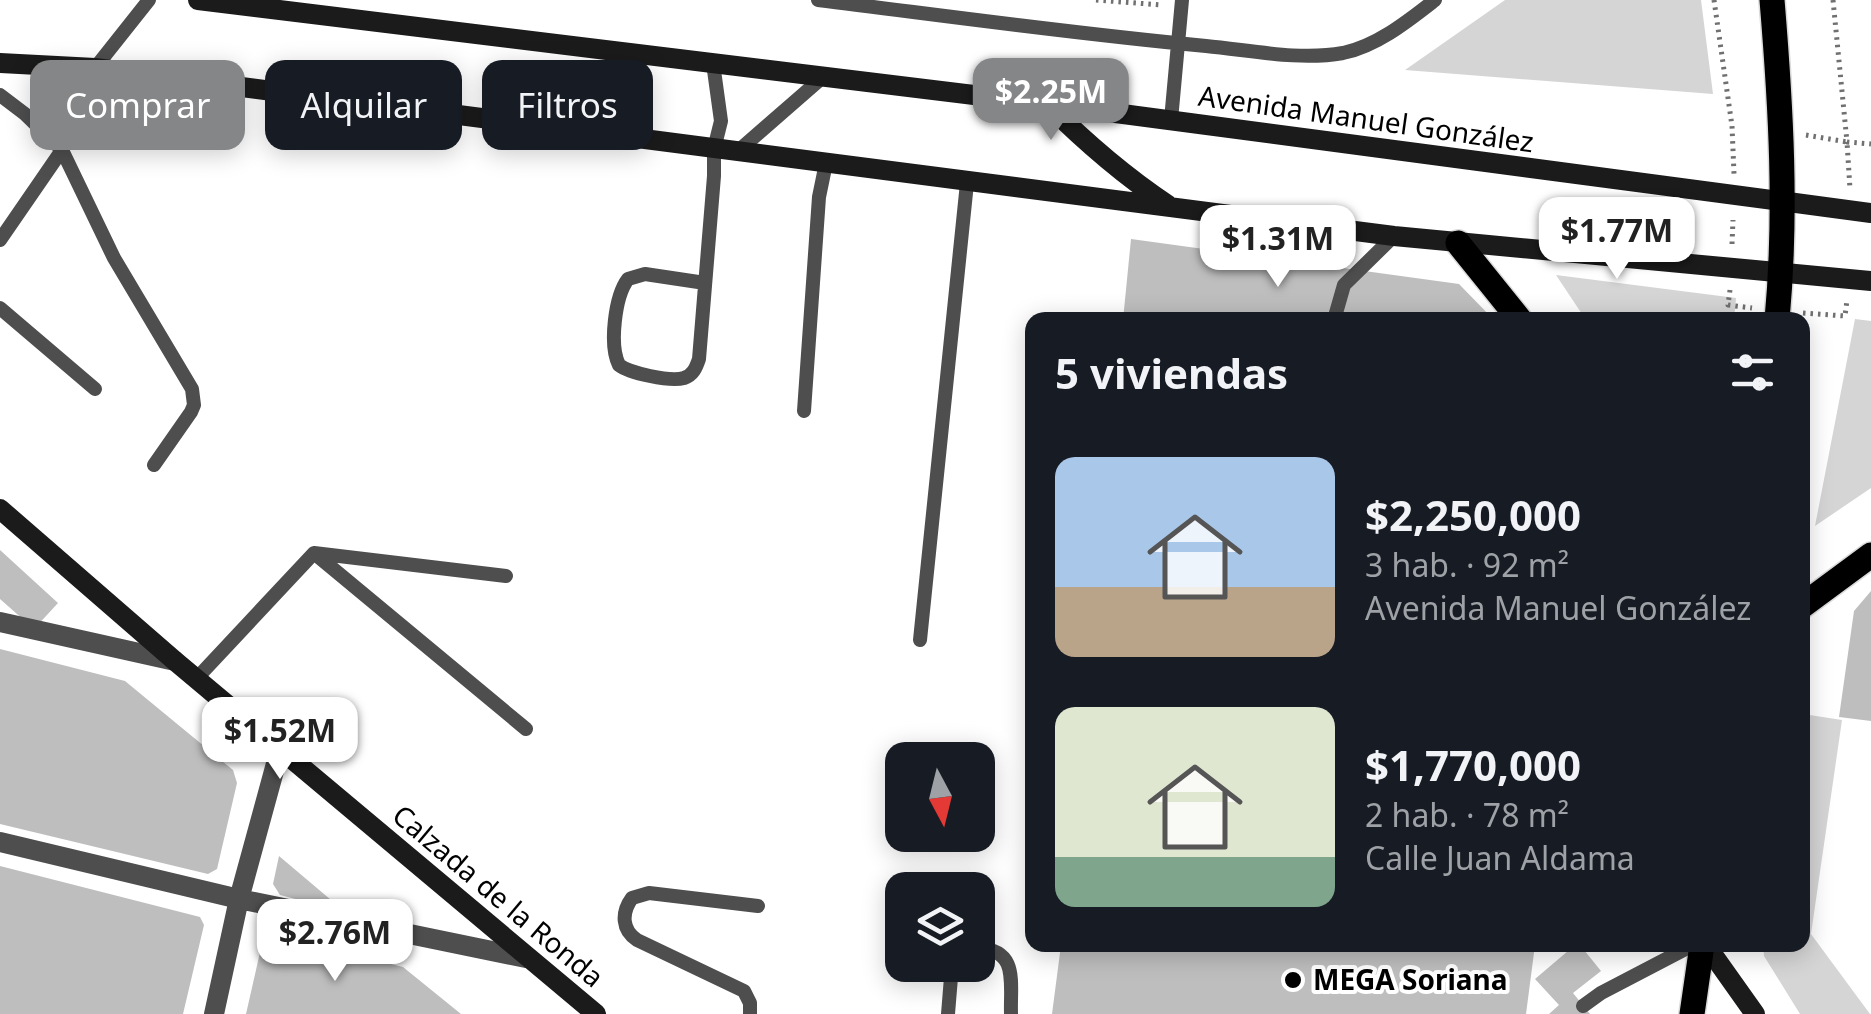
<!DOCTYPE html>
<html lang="es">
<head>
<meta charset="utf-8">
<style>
  body { margin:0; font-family:"Noto Sans",sans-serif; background:#20242c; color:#f1f3f6; height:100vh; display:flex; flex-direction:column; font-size:38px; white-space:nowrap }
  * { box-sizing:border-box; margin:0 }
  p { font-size:32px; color:#9ea1a6 }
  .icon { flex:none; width:55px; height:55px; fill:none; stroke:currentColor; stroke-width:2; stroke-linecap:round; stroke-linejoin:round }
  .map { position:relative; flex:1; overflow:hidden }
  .side { position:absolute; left:1025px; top:312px; width:785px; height:640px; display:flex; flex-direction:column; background:#171b24; border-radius:20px; box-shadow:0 5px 25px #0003 }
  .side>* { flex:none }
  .guide { position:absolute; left:30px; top:60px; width:845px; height:90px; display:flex; gap:20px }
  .needle { width:65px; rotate:173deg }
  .controls { position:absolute; left:885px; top:742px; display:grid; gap:20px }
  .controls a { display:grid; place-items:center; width:110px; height:110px; border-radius:20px; background:#171b24; box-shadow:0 5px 25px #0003; font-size:50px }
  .price { position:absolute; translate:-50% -85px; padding:0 22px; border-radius:20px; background:#fff; color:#222; font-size:32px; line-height:65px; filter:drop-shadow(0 2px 5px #0008) }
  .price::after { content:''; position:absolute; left:50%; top:60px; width:30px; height:22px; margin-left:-15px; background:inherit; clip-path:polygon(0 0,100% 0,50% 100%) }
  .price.on { background:#858687; color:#fff }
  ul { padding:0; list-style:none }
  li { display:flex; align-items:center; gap:30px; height:250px; padding:0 30px }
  li span { display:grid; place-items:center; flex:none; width:280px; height:200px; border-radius:20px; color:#555 }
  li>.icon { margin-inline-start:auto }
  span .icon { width:120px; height:120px; fill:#fffc; stroke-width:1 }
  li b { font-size:42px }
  h2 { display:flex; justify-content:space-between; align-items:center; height:120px; padding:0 30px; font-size:42px }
  .pill { padding:0 35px; border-radius:20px; background:#171b24; box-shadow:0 5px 25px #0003; font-size:35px; line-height:90px }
  .pill.on { background:#858687; color:#fff }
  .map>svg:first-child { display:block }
  .green { fill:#d5d5d5 }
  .building { fill:#bebebe }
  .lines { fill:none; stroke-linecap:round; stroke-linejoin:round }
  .primary-casing { stroke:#dbdbdb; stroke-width:28 }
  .path { stroke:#707070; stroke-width:5; stroke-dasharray:2.5 5; stroke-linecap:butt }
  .lane { stroke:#4e4e4e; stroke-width:14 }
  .street { stroke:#4e4e4e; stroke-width:20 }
  .secondary { stroke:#1b1b1b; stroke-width:20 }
  .primary { stroke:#000; stroke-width:25 }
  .poi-dot { fill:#000; stroke:#fff; stroke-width:4 }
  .labels { text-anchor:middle; stroke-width:8; stroke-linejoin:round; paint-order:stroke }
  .street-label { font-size:28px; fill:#000; stroke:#fff }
  .poi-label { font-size:28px; font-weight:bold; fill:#000; stroke:#fff; text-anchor:start }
</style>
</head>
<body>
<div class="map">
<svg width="1871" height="1014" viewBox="0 0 1871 1014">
  <rect width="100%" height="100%" fill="#fff"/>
  <path class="green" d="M1505,0h196l12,94 -308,-24z
    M1556,275l180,23 -2,22h-148z
    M1855,319l16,2v167l-56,38z
    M1803,714l39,6 -31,214 59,80h-70l-36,-58 -1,-11h39z"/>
  <path class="building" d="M1131,239l328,45 35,36h-371z
    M0,550l58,53 -24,26 -34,-30z
    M1871,591v130l-32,-4 15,-106z
    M0,649l125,32 108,89 4,13 -20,86 -9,5 -208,-50z
    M279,856l58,49 -3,4 -54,-14 -7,-11z
    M0,866l200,51 4,8 -21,89h-183z
    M271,934l132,33 58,47h-215l17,-75z
    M1061,945h474l-9,69h-474z
    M1575,945h5l21,26 -28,22 17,21h-41l10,-9 -24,-26z"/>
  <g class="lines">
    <defs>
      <path id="primary" d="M1772,0c9,108 15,212 5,320
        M1458,243l62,77
        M1802,606l69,-51
        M1692,1014l10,-69"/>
    </defs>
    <use href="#primary" class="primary-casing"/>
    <path class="path" d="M1096,0l66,5
      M1714,0l18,126 2,48
      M1833,0l14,142 24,2
      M1806,135l41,7 3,47
      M1732,244l1,-24
      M1730,290l-2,15 24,3
      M1803,313l42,3 2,-16"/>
    <path class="lane" d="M818,0c129,16 258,34 388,46 44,4 93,15 137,7 34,-7 65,-32 92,-53
      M0,95l25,19 37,36 52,108 78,131 2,16 -3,7 -37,53
      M1171,120l11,-120
      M738,151l85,-74
      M0,240l62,-90 33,-82 54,-68
      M705,283l-60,-9 -17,5c-13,17 -19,66 -9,86 10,8 51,17 65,13 9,-3 12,-10 15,-19l15,-183v-27l7,-28 -8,-58
      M0,308l95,81
      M1334,320l10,-35 50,-49
      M804,411l15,-214 7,-34
      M314,553l192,23
      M920,640l47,-457
      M197,678l117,-125 212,176
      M978,948c41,2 32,34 33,66
      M1583,1006l18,-13 92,-48
      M750,1014v-11l-6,-12 -107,-51c-15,-10 -16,-27 -5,-42l17,-5 109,13
      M948,1014l4,-49"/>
    <path class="street" d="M0,622l175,39
      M0,842l239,57 287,59
      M214,1014l25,-115 41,-150"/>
    <path class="secondary" d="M198,0l849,104 824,109
      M0,63l95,5 1299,168 477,45
      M1047,104c38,38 76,71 121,101
      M0,509l175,152 421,353
      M1706,945l49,69"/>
    <use href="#primary" class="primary"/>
  </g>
  <circle class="poi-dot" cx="1293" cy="980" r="10"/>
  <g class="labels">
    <g class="street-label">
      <text transform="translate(1366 119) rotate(8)" y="10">Avenida Manuel González</text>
      <text transform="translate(498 896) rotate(40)" y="10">Calzada de la Ronda</text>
    </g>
    <g class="poi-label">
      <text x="1313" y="990">MEGA Soriana</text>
    </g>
  </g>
</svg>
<div class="controls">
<a><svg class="needle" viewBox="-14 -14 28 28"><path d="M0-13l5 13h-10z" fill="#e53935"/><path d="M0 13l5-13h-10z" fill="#9ea1a6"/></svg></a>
<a><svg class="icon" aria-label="layers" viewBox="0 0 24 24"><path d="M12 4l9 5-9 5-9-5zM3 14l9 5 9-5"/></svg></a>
</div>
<b class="price on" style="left:1051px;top:143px">$2.25M</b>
<b class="price" style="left:1617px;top:282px">$1.77M</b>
<b class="price" style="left:1278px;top:290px">$1.31M</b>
<b class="price" style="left:280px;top:782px">$1.52M</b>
<b class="price" style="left:335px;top:984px">$2.76M</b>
<div class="guide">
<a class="pill on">Comprar</a>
<a class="pill">Alquilar</a>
<a class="pill">Filtros</a>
</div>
<section class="side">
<h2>5 viviendas<svg class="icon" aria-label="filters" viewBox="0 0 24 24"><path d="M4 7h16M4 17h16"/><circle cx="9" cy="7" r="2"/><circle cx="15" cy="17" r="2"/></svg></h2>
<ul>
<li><span style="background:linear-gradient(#a9c7e8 65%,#b9a48a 0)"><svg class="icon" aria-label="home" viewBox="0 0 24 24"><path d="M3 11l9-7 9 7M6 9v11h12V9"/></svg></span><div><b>$2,250,000</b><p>3 hab. · 92 m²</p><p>Avenida Manuel González</p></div></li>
<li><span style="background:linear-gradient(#dfe7d0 75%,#7fa58c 0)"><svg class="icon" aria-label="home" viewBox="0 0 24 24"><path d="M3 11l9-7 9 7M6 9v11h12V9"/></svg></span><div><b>$1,770,000</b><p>2 hab. · 78 m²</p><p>Calle Juan Aldama</p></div></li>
</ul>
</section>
</div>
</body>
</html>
